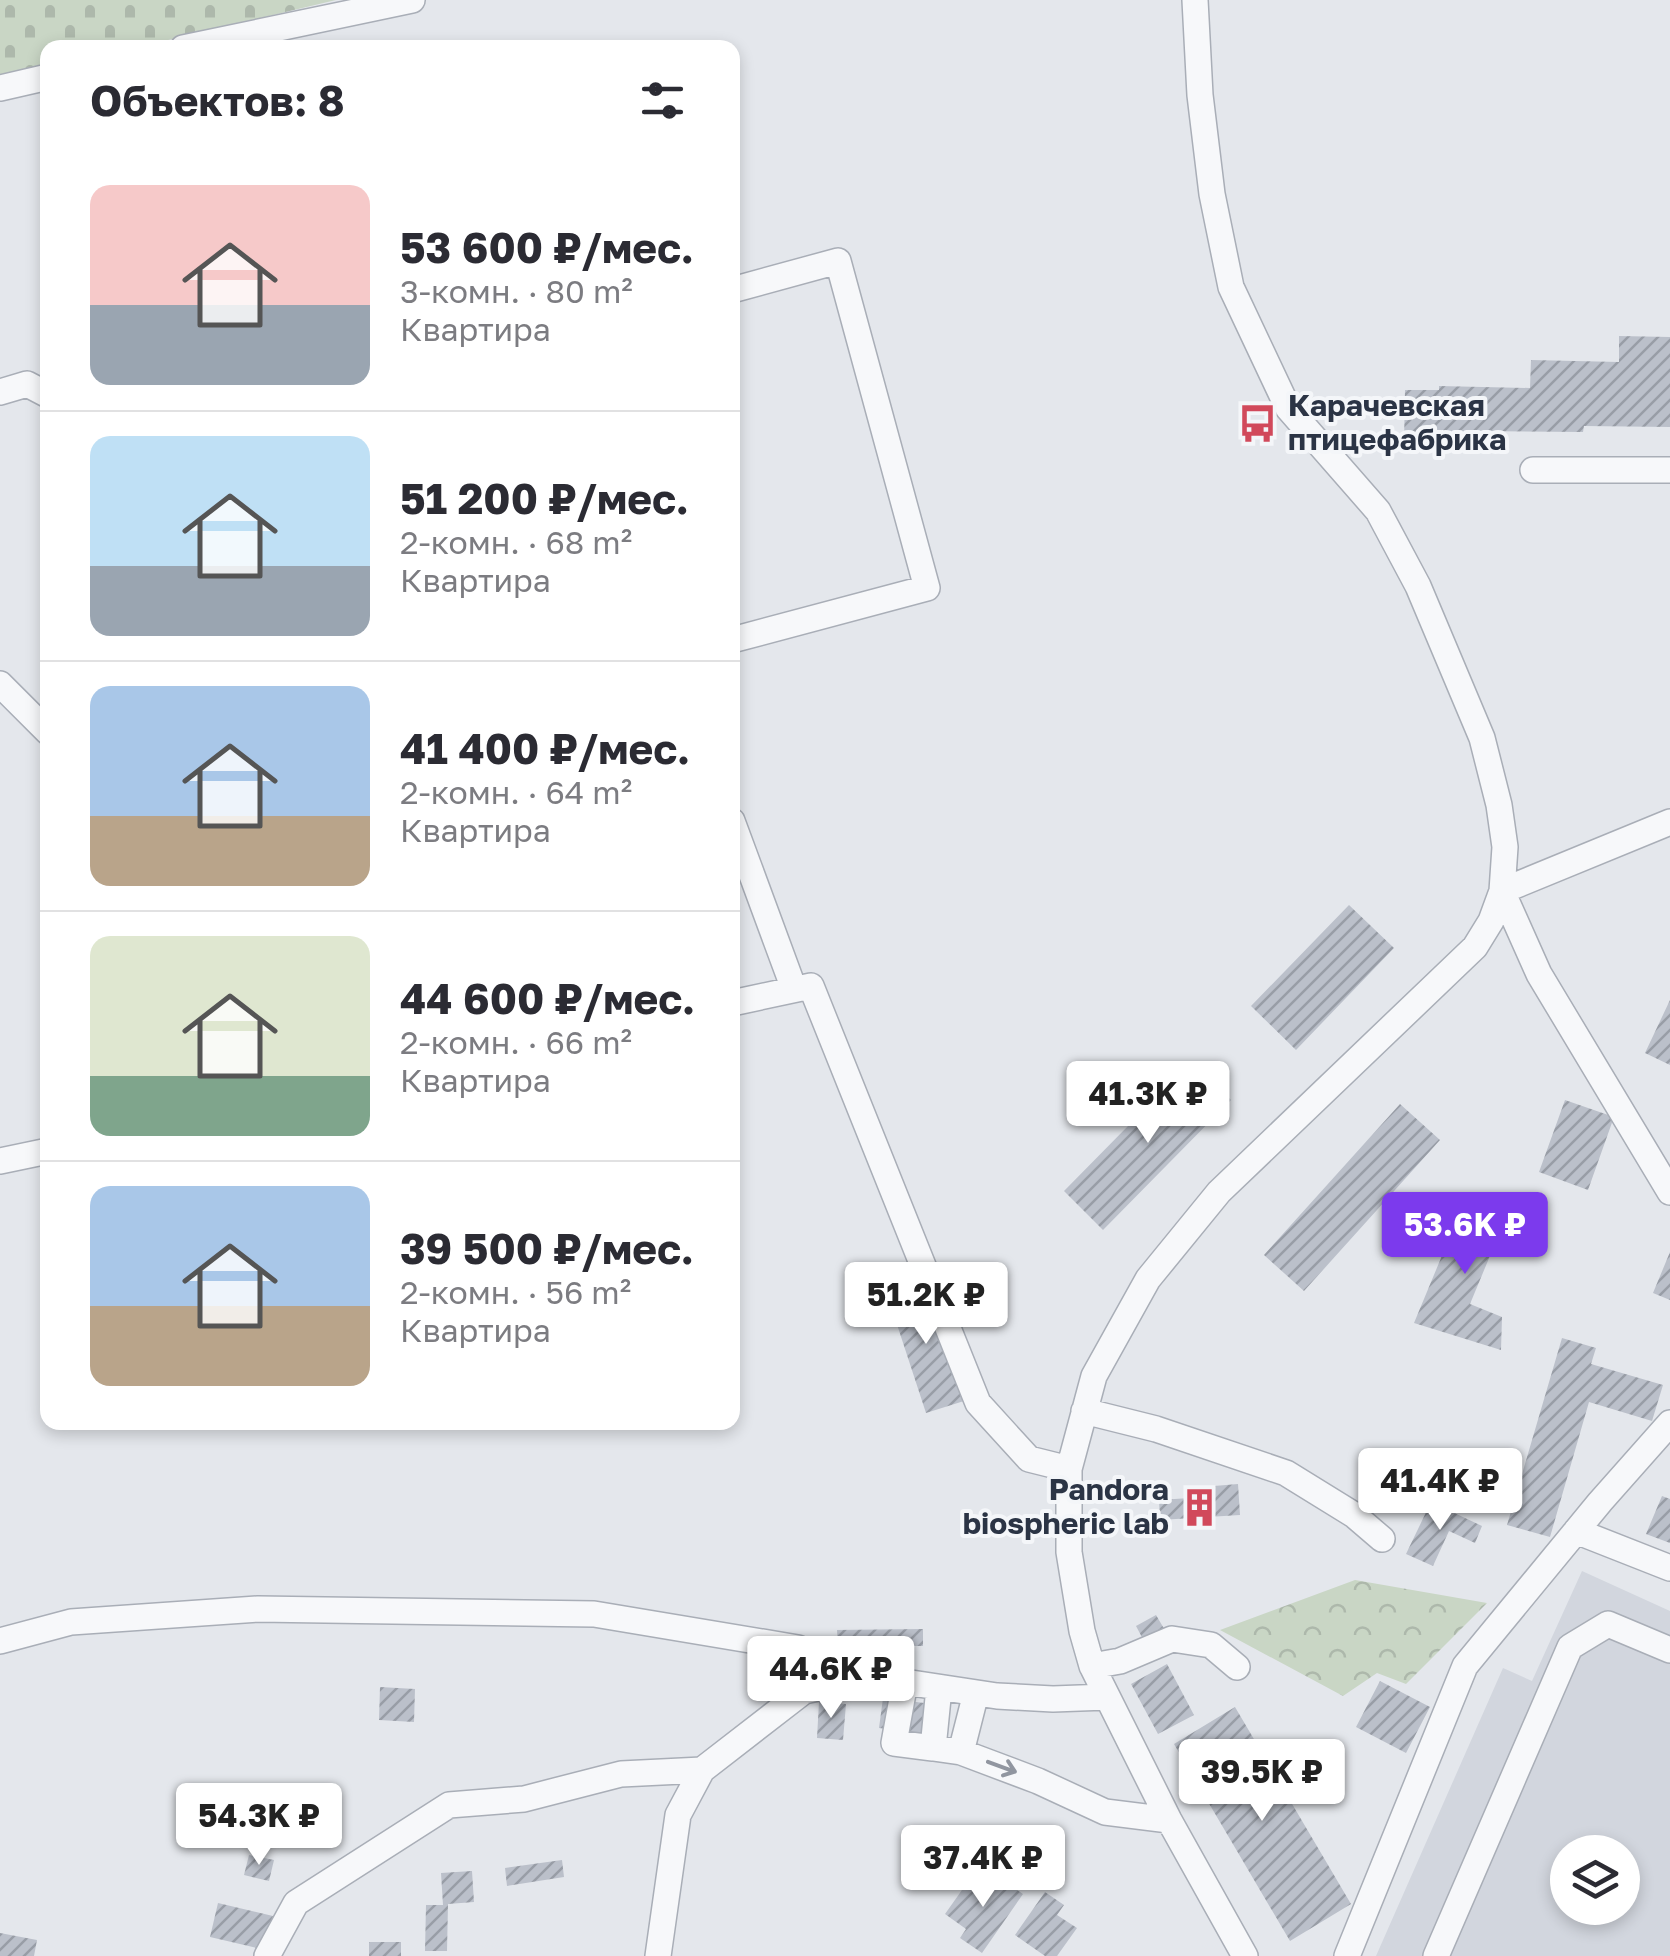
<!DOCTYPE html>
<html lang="ru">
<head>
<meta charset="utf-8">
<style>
  body { margin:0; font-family:"Golos Text",sans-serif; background:#f2f2f3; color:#2b2b33; height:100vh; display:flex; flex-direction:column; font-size:38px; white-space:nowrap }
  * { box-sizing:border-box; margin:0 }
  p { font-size:32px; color:#7c7c81 }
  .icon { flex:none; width:55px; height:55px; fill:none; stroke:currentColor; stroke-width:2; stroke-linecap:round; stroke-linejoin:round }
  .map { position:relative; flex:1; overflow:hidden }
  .sheet { position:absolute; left:40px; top:40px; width:700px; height:1390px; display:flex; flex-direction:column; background:#fff; border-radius:20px; box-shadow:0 5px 15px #0003 }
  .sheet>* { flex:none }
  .tools { position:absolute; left:1550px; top:1835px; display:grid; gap:20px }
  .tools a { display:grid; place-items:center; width:90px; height:90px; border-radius:50%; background:#fff; box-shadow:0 5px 15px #0003; font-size:50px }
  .price { position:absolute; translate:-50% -85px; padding:0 22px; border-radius:10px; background:#fff; color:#222; font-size:32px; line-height:65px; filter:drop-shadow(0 2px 5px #0008) }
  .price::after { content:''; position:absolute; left:50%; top:60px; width:30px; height:22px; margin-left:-15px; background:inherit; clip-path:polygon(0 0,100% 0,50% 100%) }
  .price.active { background:#7c3aed; color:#fff }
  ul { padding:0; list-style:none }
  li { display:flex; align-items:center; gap:30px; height:250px; padding:0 50px }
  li+li { border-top:2px solid #e1e1e2 }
  li span { display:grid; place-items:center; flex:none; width:280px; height:200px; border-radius:20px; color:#555 }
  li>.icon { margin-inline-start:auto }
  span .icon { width:120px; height:120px; fill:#fffc; stroke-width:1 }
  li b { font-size:42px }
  h2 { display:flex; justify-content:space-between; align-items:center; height:120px; padding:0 50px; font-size:42px }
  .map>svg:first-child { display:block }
  .built { fill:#d2d6de; fill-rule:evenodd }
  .forest { fill:url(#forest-crowns) }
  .cemetery { fill:url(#cemetery-stones) }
  .building { fill:url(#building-hatch) }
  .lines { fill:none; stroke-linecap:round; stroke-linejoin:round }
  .minor-casing { stroke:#a9aeb7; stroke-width:28 }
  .minor { stroke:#f7f8fa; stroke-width:25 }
  .oneway { stroke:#9196a0 }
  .labels { text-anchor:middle; stroke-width:8; stroke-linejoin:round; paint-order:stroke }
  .poi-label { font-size:30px; font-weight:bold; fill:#2b3445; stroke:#f4f6f9; text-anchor:start }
</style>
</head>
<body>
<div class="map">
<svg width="1670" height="1956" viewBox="0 0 1670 1956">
  <defs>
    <pattern id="forest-crowns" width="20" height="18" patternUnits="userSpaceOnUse" patternTransform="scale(2.5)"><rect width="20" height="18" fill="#c9d6c5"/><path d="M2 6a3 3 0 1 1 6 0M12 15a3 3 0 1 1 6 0" fill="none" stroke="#adb8ab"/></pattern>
    <pattern id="cemetery-stones" width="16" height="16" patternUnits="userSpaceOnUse" patternTransform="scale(2.5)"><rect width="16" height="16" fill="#c9d6c5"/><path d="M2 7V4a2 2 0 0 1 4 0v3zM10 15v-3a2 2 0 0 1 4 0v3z" fill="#adb8ab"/></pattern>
    <pattern id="building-hatch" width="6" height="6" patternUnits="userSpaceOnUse" patternTransform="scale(2.5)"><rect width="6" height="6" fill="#bbc0ca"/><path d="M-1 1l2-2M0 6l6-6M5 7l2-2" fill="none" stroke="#989da6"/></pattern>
  </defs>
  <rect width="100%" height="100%" fill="#e4e7ec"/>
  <path class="built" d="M1582,1571l88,40v345h-294l127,-288 29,13zM1568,1852h54v56h-54z"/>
  <path class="forest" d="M1355,1580l132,23 -81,81 -29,-11 -34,23 -123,-66z"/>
  <path class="cemetery" d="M0,0h336l-197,47 -91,1 -1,21 -47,11z"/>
  <path class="building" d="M1619,336l51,1v90l-86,-1 -1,6 -107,-1v15l-72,-2 1,-54h34v-4l91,2 1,-28 88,2z
    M1349,905l45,43 -98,102 -45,-44z
    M1670,1000v65l-25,-12z
    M1192,1061l39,39 -128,130 -39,-39z
    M1565,1100l49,17 -26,73 -49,-18z
    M1400,1104l40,36 -136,151 -40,-36z
    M1468,1193l41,17 -39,94 32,13 -1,33 -87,-27z
    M1670,1252v48l-17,-7z
    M926,1282l38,119 -38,12 -39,-119z
    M1562,1338l34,10 -5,16 72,21 -11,36 -63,-19 -39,135 -43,-12z
    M1238,1484l2,31 -80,5 -1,-20 31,-2v-10z
    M1662,1496l8,3v44l-24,-9z
    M1431,1502l51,24 -7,17 -26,-12 -16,35 -27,-12z
    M1156,1615l10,17 -21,11 -9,-17z
    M923,1629v17h-85l-1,-16z
    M1167,1664l27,51 -36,19 -27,-50z
    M1380,1681l50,26 -24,46 -50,-26z
    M380,1687l35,2 -1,33 -35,-2z
    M883,1698l58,7 -4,30 -58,-7z
    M819,1702l27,2 -3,36 -26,-2z
    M1235,1707l116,197 -61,37 -116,-197z
    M249,1855l25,5 -5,21 -25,-6z
    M562,1860l2,17 -57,9 -2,-18z
    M472,1871l2,31 -26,2 -1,47h-22l1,-46h17l-2,-32z
    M974,1873l21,15 6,-9 22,15 -41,59 -22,-15 6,-9 -21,-15z
    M1045,1892l19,13 -7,10 20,13 -20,28h-12l-30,-21z
    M218,1903l55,13 -8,34 -55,-13z
    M0,1933l37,7 -3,16h-34z
    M369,1942h32v14h-32z"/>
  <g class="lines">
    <defs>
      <path id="minor" d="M1195,0l5,95 12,99 19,93 57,121 90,103 40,75 64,152 17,67 6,42 -3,44 -11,30 -16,26 -256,245 -71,87 -54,97 -25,93v83l13,79 10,35 77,154 76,136
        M183,48l229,-48
        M0,88l48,-11
        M732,290l106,-29 89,327 -195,52
        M0,392l27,-8 21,11
        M1533,470h137
        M0,684l48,48
        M732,821l62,168
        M1670,822l-168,69 37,83 131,218
        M732,1003l79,-17 167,417 51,56 40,10
        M0,1161l48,-10
        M1084,1411l72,18 130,44 68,42 28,24
        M1576,1531l94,37
        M0,1641l71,-19 187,-13 336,5 204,34 62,31
        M1092,1666l28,-5 52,-22 39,6 26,22
        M905,1682l-11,61 39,5
        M939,1688l-6,60 28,4 77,29 67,31 64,8
        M961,1752l15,-59
        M267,1956l29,-53 153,-98 75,-6 97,-25 81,-4
        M658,1956l20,-141 24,-45 102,-79 56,-12 45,3 92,14 56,3 54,-2
        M1347,1956l118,-290 135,-164 70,-79
        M1436,1956l134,-309 38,-23 62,26"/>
    </defs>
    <use href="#minor" class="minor-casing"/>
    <use href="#minor" class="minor"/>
  </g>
  <defs><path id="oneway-shaft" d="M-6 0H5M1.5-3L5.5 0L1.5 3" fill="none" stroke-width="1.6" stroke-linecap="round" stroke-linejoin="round" transform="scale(2.5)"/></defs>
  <use class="oneway" href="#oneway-shaft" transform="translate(1002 1767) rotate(20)"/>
  <defs>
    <symbol id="bus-bare" viewBox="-9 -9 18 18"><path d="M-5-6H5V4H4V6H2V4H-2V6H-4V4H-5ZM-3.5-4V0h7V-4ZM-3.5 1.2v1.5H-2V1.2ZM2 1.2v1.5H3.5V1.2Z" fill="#d1495b" stroke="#f4f6f9" stroke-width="2.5" paint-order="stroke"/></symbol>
    <symbol id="building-bare" viewBox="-9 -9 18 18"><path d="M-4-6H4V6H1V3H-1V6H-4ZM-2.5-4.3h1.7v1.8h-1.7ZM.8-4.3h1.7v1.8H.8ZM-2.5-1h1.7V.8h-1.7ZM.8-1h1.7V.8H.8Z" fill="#d1495b" stroke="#f4f6f9" stroke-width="2.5" paint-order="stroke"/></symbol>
  </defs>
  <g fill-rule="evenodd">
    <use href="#bus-bare" x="1230" y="396" width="55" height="55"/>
    <use href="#building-bare" x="1172" y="1480" width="55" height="55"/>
  </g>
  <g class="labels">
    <g class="poi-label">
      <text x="1288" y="416">Карачевская<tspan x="1288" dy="34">птицефабрика</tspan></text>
      <text x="1169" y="1500" text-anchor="end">Pandora<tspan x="1169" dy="34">biospheric lab</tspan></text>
    </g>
  </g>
</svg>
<div class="tools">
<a><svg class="icon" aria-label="layers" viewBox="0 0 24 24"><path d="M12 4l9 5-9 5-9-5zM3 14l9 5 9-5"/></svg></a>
</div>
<b class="price" style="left:1148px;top:1146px">41.3K ₽</b>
<b class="price active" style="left:1465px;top:1277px">53.6K ₽</b>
<b class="price" style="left:926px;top:1347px">51.2K ₽</b>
<b class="price" style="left:1440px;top:1533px">41.4K ₽</b>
<b class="price" style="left:831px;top:1721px">44.6K ₽</b>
<b class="price" style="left:1262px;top:1824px">39.5K ₽</b>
<b class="price" style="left:259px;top:1868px">54.3K ₽</b>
<b class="price" style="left:983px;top:1910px">37.4K ₽</b>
<section class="sheet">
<h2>Объектов: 8<svg class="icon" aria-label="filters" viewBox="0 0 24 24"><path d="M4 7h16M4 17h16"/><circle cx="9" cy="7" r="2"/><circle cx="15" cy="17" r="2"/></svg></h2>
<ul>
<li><span style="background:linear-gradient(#f6c9c9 60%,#9aa5b1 0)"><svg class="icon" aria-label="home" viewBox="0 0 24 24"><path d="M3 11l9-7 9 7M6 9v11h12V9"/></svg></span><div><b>53 600 ₽/мес.</b><p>3-комн. · 80 m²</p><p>Квартира</p></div></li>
<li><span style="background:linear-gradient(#bfe0f5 65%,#9aa5b1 0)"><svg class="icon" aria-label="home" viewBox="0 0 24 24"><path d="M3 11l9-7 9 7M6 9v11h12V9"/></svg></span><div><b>51 200 ₽/мес.</b><p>2-комн. · 68 m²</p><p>Квартира</p></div></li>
<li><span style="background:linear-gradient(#a9c7e8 65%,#b9a48a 0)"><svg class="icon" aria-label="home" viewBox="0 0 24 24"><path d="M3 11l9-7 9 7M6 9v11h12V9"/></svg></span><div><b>41 400 ₽/мес.</b><p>2-комн. · 64 m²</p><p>Квартира</p></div></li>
<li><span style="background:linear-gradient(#dfe7d0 70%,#7fa58c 0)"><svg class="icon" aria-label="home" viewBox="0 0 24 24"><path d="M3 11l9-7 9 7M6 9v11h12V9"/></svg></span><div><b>44 600 ₽/мес.</b><p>2-комн. · 66 m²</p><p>Квартира</p></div></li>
<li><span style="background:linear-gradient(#a9c7e8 60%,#b9a48a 0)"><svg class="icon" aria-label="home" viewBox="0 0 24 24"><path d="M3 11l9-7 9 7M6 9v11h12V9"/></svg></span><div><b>39 500 ₽/мес.</b><p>2-комн. · 56 m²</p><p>Квартира</p></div></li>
</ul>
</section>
</div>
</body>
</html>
